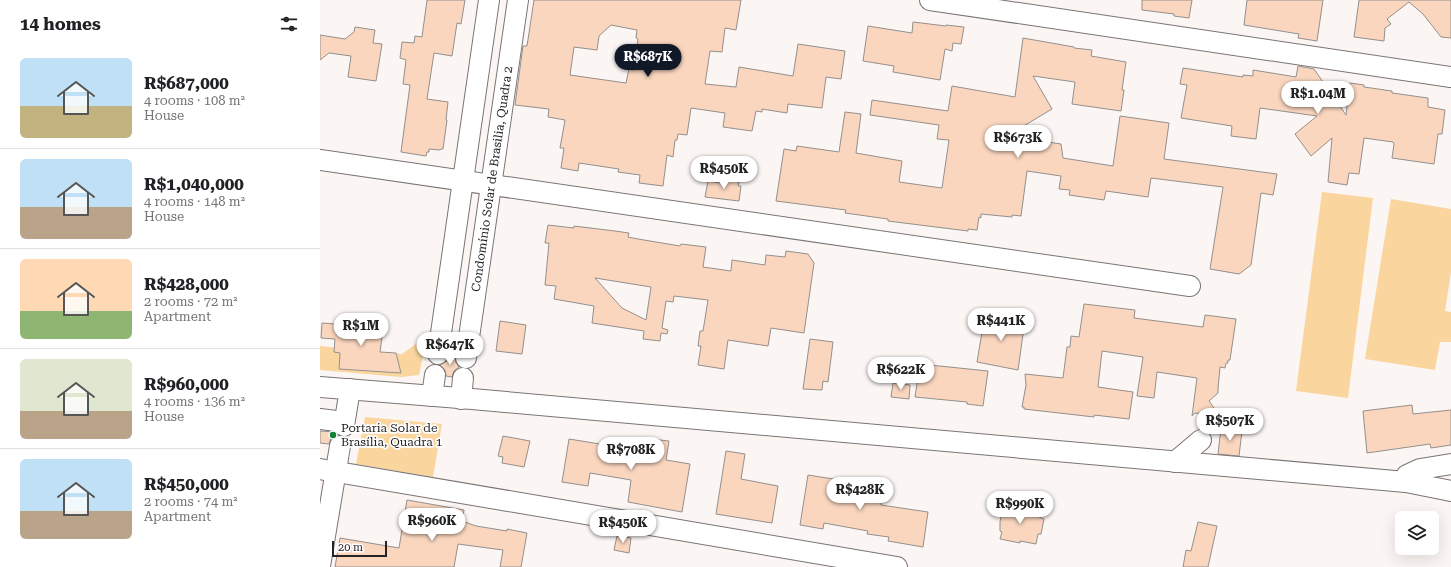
<!DOCTYPE html>
<html lang="en">
<head>
<meta charset="utf-8">
<style>
  body { margin:0; font-family:"Roboto Serif",serif; background:#f2f2f2; color:#202124; height:100vh; display:flex; flex-direction:column; font-size:15px; white-space:nowrap }
  * { box-sizing:border-box; margin:0 }
  p { font-size:13px; color:#757577 }
  .icon { flex:none; width:22px; height:22px; fill:none; stroke:currentColor; stroke-width:2; stroke-linecap:round; stroke-linejoin:round }
  .map { position:relative; flex:1; overflow:hidden }
  .sheet { display:flex; flex-direction:column; background:#fff; width:320px }
  .sheet>* { flex:none }
  .fabs { position:absolute; left:1075px; top:511px; display:grid; gap:8px }
  .fabs a { display:grid; place-items:center; width:44px; height:44px; border-radius:6px; background:#fff; box-shadow:0 4px 16px #0002; font-size:20px }
  .scale { position:absolute; left:12px; bottom:10px; width:55px; box-sizing:border-box; padding-left:4px; border:2px solid #252323; border-top:0; font-size:11px; line-height:14px; white-space:nowrap; color:#252323; -webkit-text-stroke:3px #fff; paint-order:stroke }
  .price { position:absolute; translate:-50% -34px; padding:0 9px; border-radius:14px; background:#fff; color:#222; font-size:13px; line-height:26px; filter:drop-shadow(0 1px 2px #0008) }
  .price::after { content:''; position:absolute; left:50%; top:24px; width:12px; height:9px; margin-left:-6px; background:inherit; clip-path:polygon(0 0,100% 0,50% 100%) }
  .price.active { background:#111827; color:#fff }
  ul { padding:0; list-style:none }
  li { display:flex; align-items:center; gap:12px; height:100px; padding:0 20px }
  li+li { border-top:1px solid #e0e0e0 }
  li span { display:grid; place-items:center; flex:none; width:112px; height:80px; border-radius:6px; color:#555 }
  li>.icon { margin-inline-start:auto }
  span .icon { width:48px; height:48px; fill:#fffc; stroke-width:1 }
  li b { font-size:17px }
  h2 { display:flex; justify-content:space-between; align-items:center; height:48px; padding:0 20px; font-size:17px }
  main { display:flex; flex:1; min-height:0 }
  .map>svg:first-child { display:block }
  .green { fill:#fad69e }
  .building { fill:#fad6bf; stroke:#94908d; fill-rule:evenodd }
  .lines { fill:none; stroke-linecap:round; stroke-linejoin:round }
  .minor-casing { stroke:#7a7574; stroke-width:22 }
  .minor { stroke:#fff; stroke-width:20 }
  .poi-dot { fill:#138239; stroke:#fff; stroke-width:1.5 }
  .labels { text-anchor:middle; stroke-width:3.5; stroke-linejoin:round; paint-order:stroke }
  .street-label { font-size:12px; fill:#252323; stroke:#fff }
  .poi-label { font-size:12px; fill:#252323; stroke:#fff; text-anchor:start }
</style>
</head>
<body>
<main>
<section class="sheet">
<h2>14 homes<svg class="icon" aria-label="filters" viewBox="0 0 24 24"><path d="M4 7h16M4 17h16"/><circle cx="9" cy="7" r="2"/><circle cx="15" cy="17" r="2"/></svg></h2>
<ul>
<li><span style="background:linear-gradient(#bfe0f5 60%,#c2b280 0)"><svg class="icon" aria-label="home" viewBox="0 0 24 24"><path d="M3 11l9-7 9 7M6 9v11h12V9"/></svg></span><div><b>R$687,000</b><p>4 rooms · 108 m²</p><p>House</p></div></li>
<li><span style="background:linear-gradient(#bfe0f5 60%,#b9a48a 0)"><svg class="icon" aria-label="home" viewBox="0 0 24 24"><path d="M3 11l9-7 9 7M6 9v11h12V9"/></svg></span><div><b>R$1,040,000</b><p>4 rooms · 148 m²</p><p>House</p></div></li>
<li><span style="background:linear-gradient(#ffd9b3 65%,#8fb573 0)"><svg class="icon" aria-label="home" viewBox="0 0 24 24"><path d="M3 11l9-7 9 7M6 9v11h12V9"/></svg></span><div><b>R$428,000</b><p>2 rooms · 72 m²</p><p>Apartment</p></div></li>
<li><span style="background:linear-gradient(#dfe7d0 65%,#b9a48a 0)"><svg class="icon" aria-label="home" viewBox="0 0 24 24"><path d="M3 11l9-7 9 7M6 9v11h12V9"/></svg></span><div><b>R$960,000</b><p>4 rooms · 136 m²</p><p>House</p></div></li>
<li><span style="background:linear-gradient(#bfe0f5 65%,#b9a48a 0)"><svg class="icon" aria-label="home" viewBox="0 0 24 24"><path d="M3 11l9-7 9 7M6 9v11h12V9"/></svg></span><div><b>R$450,000</b><p>2 rooms · 74 m²</p><p>Apartment</p></div></li>
</ul>
</section>
<div class="map">
<svg width="1131" height="567" viewBox="0 0 1131 567">
  <rect width="100%" height="100%" fill="#fbf5f4"/>
  <path class="green" d="M1002,192l51,6 -25,200 -52,-7z
    M1071,199l60,10v63l-6,39 6,1v30h-11l-5,28 -70,-11z
    M107,336l-8,39 -18,2 -81,-7v-24l82,8z
    M45,417l77,7 -9,53 -77,-13z"/>
  <path class="building" d="M107,0h38l-4,24 -4,-1 -5,33 -18,-3 -7,46 21,3 -2,18h1l-4,29h-2l-1,1 -11,-1v3h-2l-1,4 -25,-4 9,-67 -7,-1 3,-24 -6,-2 2,-16 12,1 1,-7 7,1z
    M214,0h207l-5,30 -11,-2 -3,24 -12,-1 -5,33 31,3 3,-20 54,9 5,-32 47,7 -4,28 -15,-2 -4,31 -34,-4 -1,9 -25,-4v3l-6,-1 -4,20 -29,-4 2,-14 -34,-5 -4,27 -9,-1 -1,6h-2l-2,17 -6,-2 -4,31 -24,-3 1,-8 -22,-3 1,-3 -40,-6 -1,8 -17,-3 3,-20h-4l5,-28 -17,-3 1,-8 -34,-4 8,-59h4zM291,25l26,5 -1,8 2,1 -4,31 -5,-1 -3,14 -56,-8 4,-28 23,3 2,-14z
    M822,0h50l-3,18 -15,-2v-2l-32,-4z
    M927,0h76l-6,41 -19,-3 1,-4 -55,-9z
    M1039,0h92v38l-10,-1 -18,-23 -14,-12 -22,17 4,5 -6,4 -1,13 -30,-4z
    M593,22l33,4v-1l18,2 -3,17 -8,-1 -1,8 -7,-2 -5,31 -47,-8 1,-6 -31,-5 5,-35 44,7z
    M35,27l20,3 -2,13 9,1 -6,37 -28,-4 3,-21 -22,-3 -9,7v-25l25,4 9,-7z
    M703,38l51,9v1l18,2 -1,6 35,6 -4,28h2l-3,21 -49,-7 3,-22 -42,-6 19,33 -45,27 54,8 2,14 50,8 7,-50 49,7 -5,36 113,15 -4,21 -12,-2 -10,72 -12,9 -29,-5 13,-82 -72,-9 -3,19 -42,-6 -2,9 -35,-5 1,-5 -11,-1 2,-13 -34,-5 -6,45 -9,-1v2l-31,-3v4l-2,-1 -2,13 -9,-1v2l-80,-10v-2l-43,-6 1,-3 -70,-9 8,-52 12,2 1,-5 42,6 6,-40 16,2 -5,39 46,8 -3,21 43,6 7,-48 -12,-1 2,-14 -69,-10 2,-15 76,11 4,-25 63,11z
    M978,66l16,3 32,46 4,-32 14,2v2l28,4v2l36,5v9l17,3 -3,24h-4l-4,30 -42,-6 2,-14 -1,-2 -29,-4 -5,36 -10,-1 -2,12 -19,-3 4,-44 -21,18 -16,-22 22,-18 -57,-8 -4,31 -25,-3 1,-10 -51,-8 6,-33 -7,-1 3,-16 60,9v-2l10,1v-6l43,7z
    M401,179l18,3 -1,4h3l-2,15 -34,-4 3,-16 13,2z
    M228,225l26,3v-2l41,5 14,2 -1,4 10,2 42,7 1,-2 25,3 -3,20 28,4 1,-11 33,5 1,-10 19,2 1,-6 22,3 6,9 -10,70 -33,-5 -3,18 -40,-6 -4,29 -26,-4 3,-19h-3l2,-15h3l5,-31 -34,-4 -1,6 -7,-1 -4,27 6,2 -1,4 -6,-1 -1,8 -17,-2 1,-8 -52,-8 2,-17 -40,-7 2,-13 -11,-1 4,-42h-4zM275,278l56,9 -5,33 -24,-12z
    M764,304l51,6 -1,8 69,9 2,-12 31,4 -6,41h-2v3h-2l-1,5 -5,-1 -2,22v4l-9,8 5,7 -9,6 -10,-1 -3,3 5,-38 -40,-6 -3,26 -17,-2 6,-39 -41,-6 -4,36 35,5 -4,27 -35,-4v2l-70,-8v-2h-2l4,-22 -1,-11 38,4 4,-31h3l1,-11 8,1z
    M665,314l40,6 -7,50 -41,-8z
    M27,320l37,3 -4,29 16,1 5,20 -62,-4 1,-16 -6,-1 1,-13 -14,-1 1,-15 25,2z
    M180,321l26,4 -4,29 -26,-3z
    M490,339l23,3 -5,40 -5,-1 -1,9 -19,-1z
    M129,355l6,1 1,7 3,4 -5,4 -2,6 -6,-1 -1,-6 -5,-5 7,-4z
    M600,364l68,7 -5,35 -16,-2v-2l-52,-5z
    M573,383l17,2 -1,14 -18,-2z
    M1092,405l1,9 38,-4v35l-20,3 -1,-4 -63,9 -4,-42z
    M901,428l21,3 -3,25 -21,-2z
    M0,431l15,1 2,3 -6,3 -2,6 -9,-1z
    M183,436l27,5 -6,26 -22,-4 1,-6 -5,-1z
    M249,439l80,13 1,-13 19,2 -3,19 24,4 -8,48 -54,-10 3,-22 -41,-7 -2,13 -26,-4z
    M406,451l19,3 -4,25 37,7 -6,37 -56,-9z
    M488,475l76,12 -3,18 47,7 -5,35 -35,-6 1,-4 -22,-3 1,-3 -44,-8 -1,6 -23,-4z
    M87,500l57,10 -2,11 14,5 31,5v-2l20,4 -6,34h-21l3,-17 -45,-6 -4,23h-119l5,-29 59,10z
    M683,505l24,4 2,5 8,1 2,2 5,2 -3,15h-3l-2,10 -16,-3v2l-20,-4 2,-7 -2,-1v-9z
    M878,522l19,4 -9,41h-25l3,-17 5,1z
    M297,536l14,2 -2,15 -15,-3z"/>
  <g class="lines">
    <defs>
      <g id="minor">
        <path d="M610,0l521,77"/>
        <path d="M0,160l870,126"/>
        <path d="M118,354l51,-354"/>
        <path id="s1" d="M146,358l52,-358"/>
        <path d="M0,387l152,12 934,83 45,9"/>
        <path d="M112,396l3,-21"/>
        <path d="M141,399l2,-21"/>
        <path d="M0,419l24,3"/>
        <path d="M24,426l6,-37"/>
        <path d="M855,462l26,-22"/>
        <path d="M0,469l577,98"/>
        <path d="M1086,482l1,-7 13,-6 31,-5"/>
        <path d="M0,566l20,-120"/>
      </g>
    </defs>
    <use href="#minor" class="minor-casing"/>
    <use href="#minor" class="minor"/>
  </g>
  <circle class="poi-dot" cx="13" cy="435" r="4"/>
  <g class="labels">
    <g class="street-label">
      <text dy="4" stroke="none"><textPath href="#s1" startOffset="181">Condomínio Solar de Brasilia, Quadra 2</textPath></text>
    </g>
    <g class="poi-label">
      <text x="21" y="432">Portaria Solar de<tspan x="21" dy="14">Brasília, Quadra 1</tspan></text>
    </g>
  </g>
</svg>
<div class="fabs">
<a><svg class="icon" aria-label="layers" viewBox="0 0 24 24"><path d="M12 4l9 5-9 5-9-5zM3 14l9 5 9-5"/></svg></a>
</div>
<div class="scale">20 m</div>
<b class="price active" style="left:328px;top:78px">R$687K</b>
<b class="price" style="left:998px;top:115px">R$1.04M</b>
<b class="price" style="left:698px;top:159px">R$673K</b>
<b class="price" style="left:404px;top:190px">R$450K</b>
<b class="price" style="left:681px;top:342px">R$441K</b>
<b class="price" style="left:41px;top:347px">R$1M</b>
<b class="price" style="left:130px;top:366px">R$647K</b>
<b class="price" style="left:581px;top:391px">R$622K</b>
<b class="price" style="left:910px;top:442px">R$507K</b>
<b class="price" style="left:311px;top:471px">R$708K</b>
<b class="price" style="left:540px;top:511px">R$428K</b>
<b class="price" style="left:700px;top:525px">R$990K</b>
<b class="price" style="left:112px;top:542px">R$960K</b>
<b class="price" style="left:303px;top:544px">R$450K</b>
</div>
</main>
</body>
</html>
